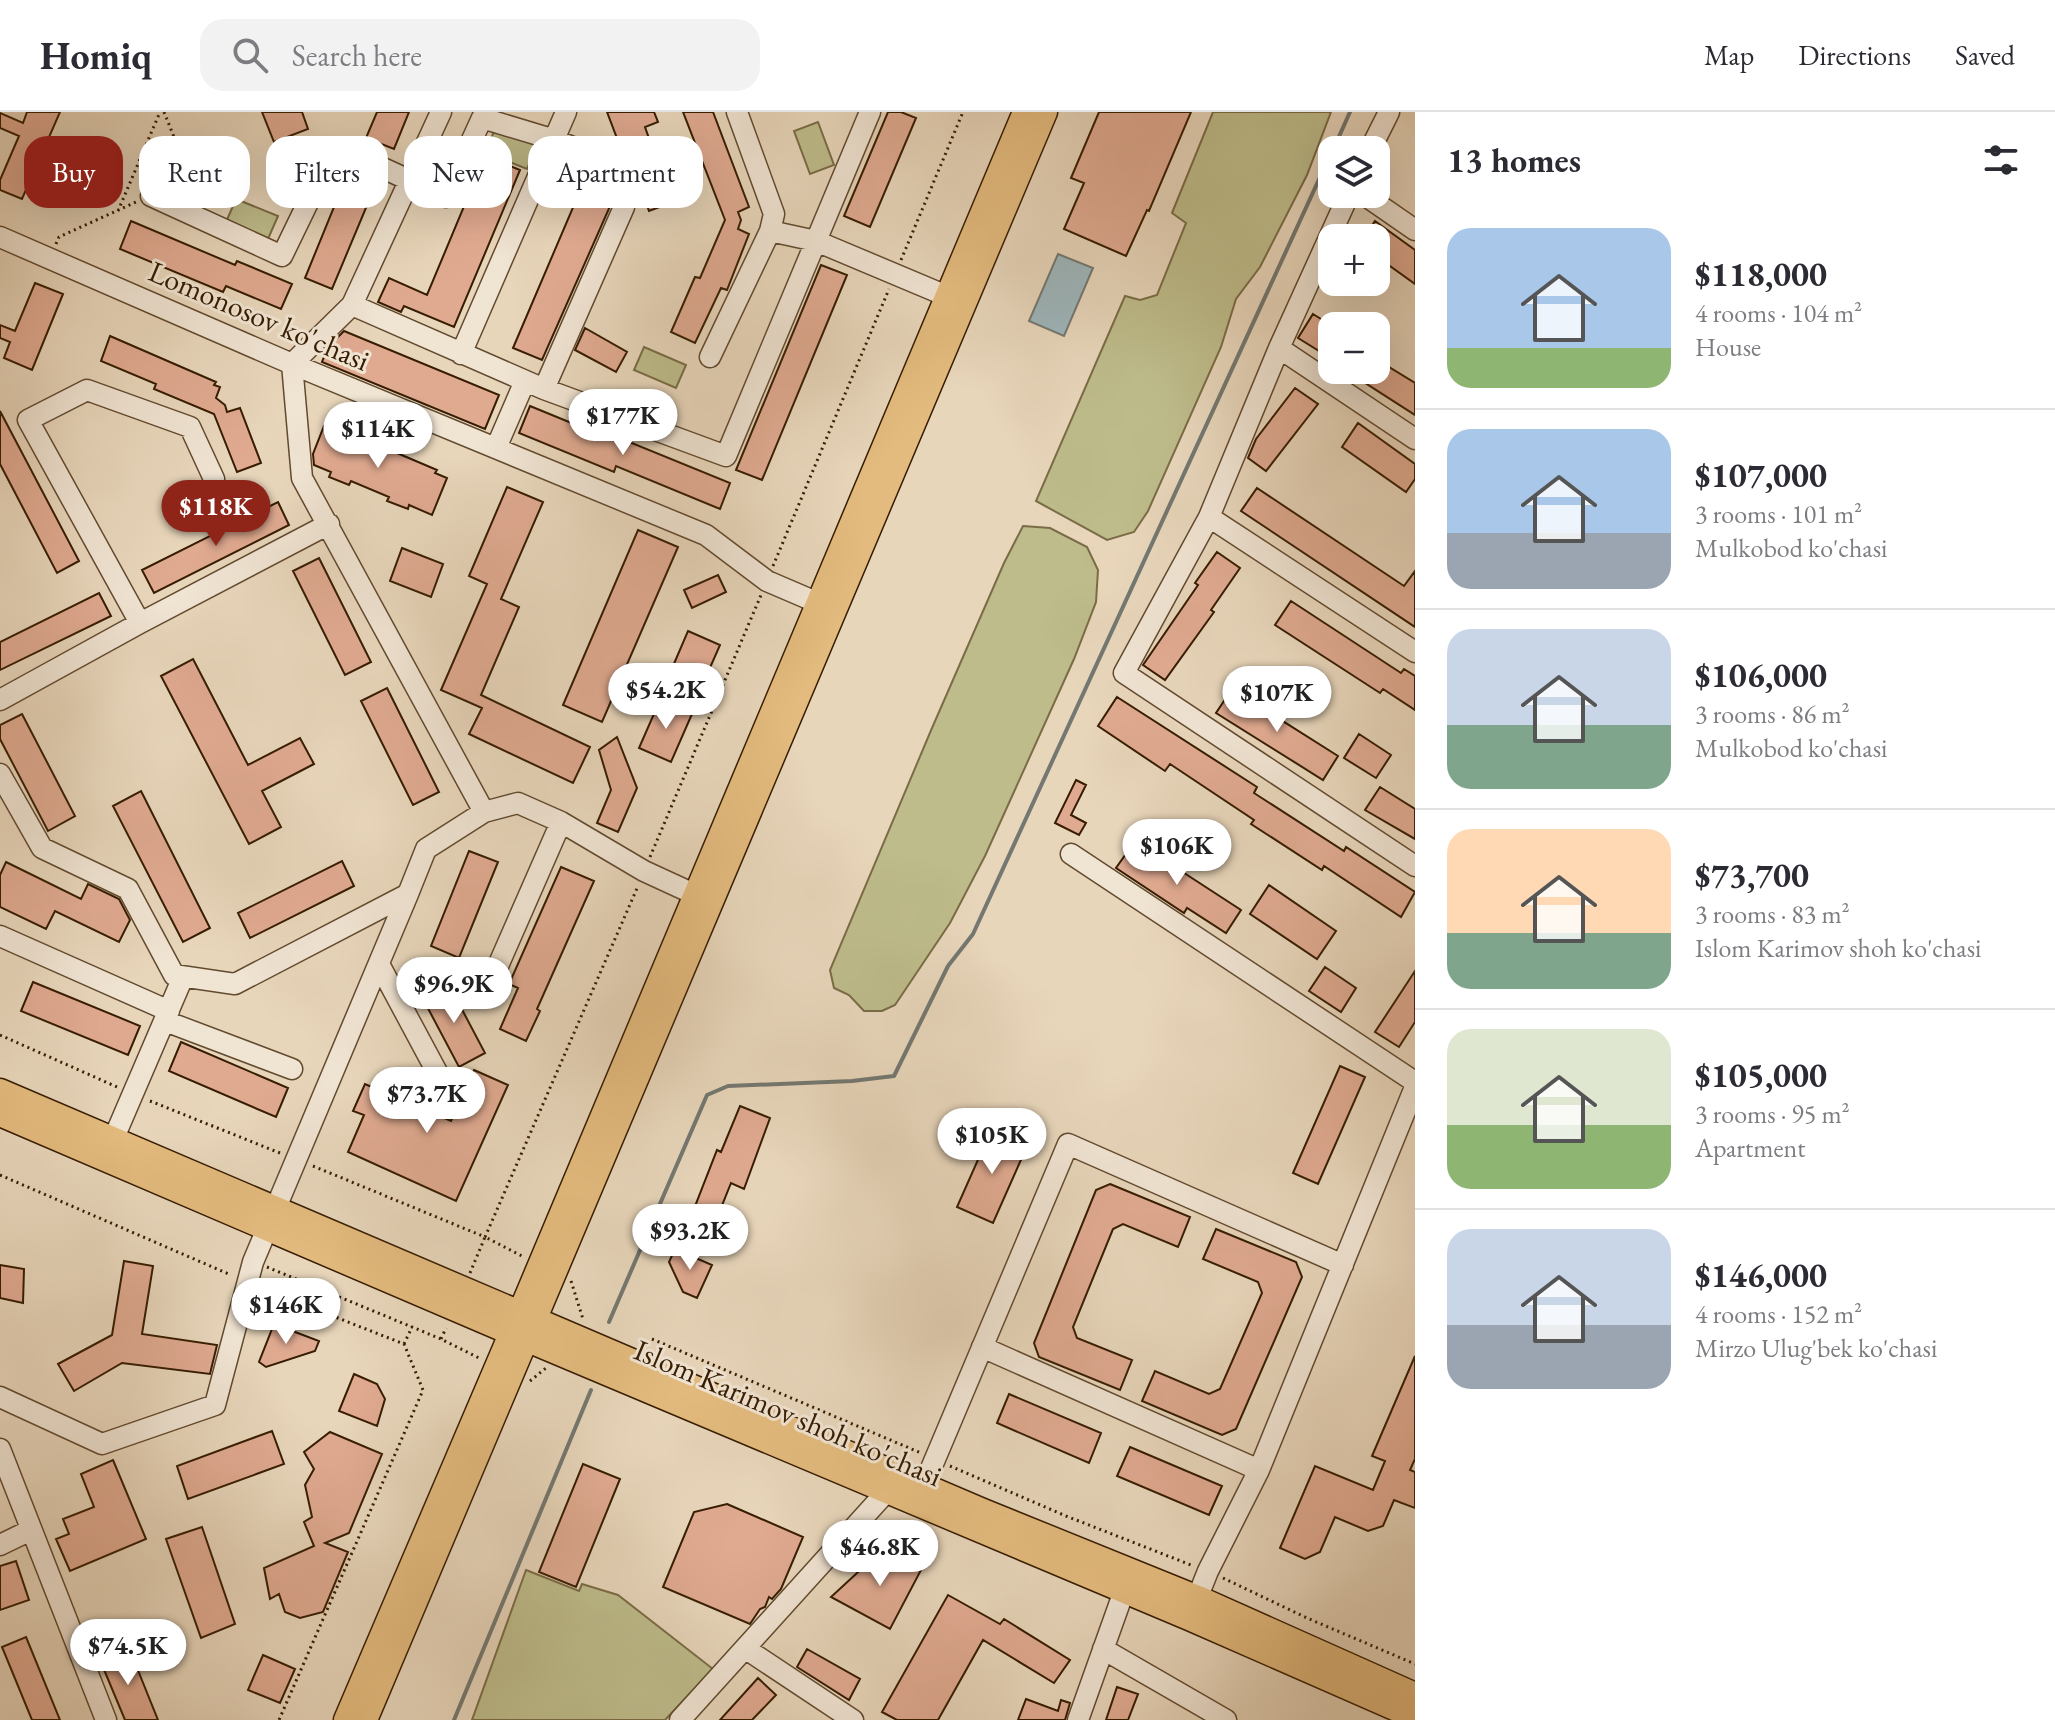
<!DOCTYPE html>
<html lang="en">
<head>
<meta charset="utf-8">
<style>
  body { margin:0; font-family:"EB Garamond",serif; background:#f2f2f3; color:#2b2b33; height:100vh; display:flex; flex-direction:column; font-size:30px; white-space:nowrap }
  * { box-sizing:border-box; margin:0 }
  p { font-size:26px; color:#7c7c81 }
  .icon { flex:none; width:44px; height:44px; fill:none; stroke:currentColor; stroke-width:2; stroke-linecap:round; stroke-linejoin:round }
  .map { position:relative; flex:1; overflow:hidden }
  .side { display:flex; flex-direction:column; background:#fff; width:640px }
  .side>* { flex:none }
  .banner { position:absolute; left:24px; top:24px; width:760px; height:72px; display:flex; gap:16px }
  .tools { position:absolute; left:1318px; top:24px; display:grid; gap:16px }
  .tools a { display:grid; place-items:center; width:72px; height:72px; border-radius:16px; background:#fff; box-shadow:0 8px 32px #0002; font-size:40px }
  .price { position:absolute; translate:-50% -68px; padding:0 18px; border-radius:28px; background:#fff; color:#222; font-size:26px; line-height:52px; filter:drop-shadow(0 2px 4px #0008) }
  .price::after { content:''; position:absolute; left:50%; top:48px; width:24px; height:18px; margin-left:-12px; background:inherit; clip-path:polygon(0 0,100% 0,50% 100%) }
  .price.current { background:#8f2418; color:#fff }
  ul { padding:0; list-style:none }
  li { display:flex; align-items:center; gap:24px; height:200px; padding:0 32px }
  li+li { border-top:2px solid #e1e1e2 }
  li span { display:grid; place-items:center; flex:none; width:224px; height:160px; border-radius:24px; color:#555 }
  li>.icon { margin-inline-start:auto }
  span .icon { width:96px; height:96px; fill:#fffc; stroke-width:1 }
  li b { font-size:34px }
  h2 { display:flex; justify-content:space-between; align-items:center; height:96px; padding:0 32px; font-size:34px }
  .tag { padding:0 28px; border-radius:24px; background:#fff; box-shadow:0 8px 32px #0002; font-size:28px; line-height:72px }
  .tag.current { background:#8f2418; color:#fff }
  header { display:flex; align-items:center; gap:48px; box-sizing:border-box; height:112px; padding:0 40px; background:#fff; border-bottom:2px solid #e1e1e2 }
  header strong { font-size:38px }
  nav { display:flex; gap:44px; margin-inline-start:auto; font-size:28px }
  .search { width:560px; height:72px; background:#f2f2f3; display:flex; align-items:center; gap:20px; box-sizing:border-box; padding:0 28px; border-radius:24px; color:#7c7c81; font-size:30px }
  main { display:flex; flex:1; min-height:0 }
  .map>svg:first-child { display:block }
  .green { fill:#bebc8b; stroke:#7a6c46; stroke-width:2 }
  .water { fill:#9db6bc; stroke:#747871; stroke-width:2 }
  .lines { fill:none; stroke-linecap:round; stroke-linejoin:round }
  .stream { stroke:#747871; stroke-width:4 }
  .building { fill:#e0aa91; stroke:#361c00; stroke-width:2 }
  .minor-casing { stroke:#624a2f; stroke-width:23 }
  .major-casing { stroke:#361c00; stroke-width:27 }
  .path { stroke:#361c00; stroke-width:3; stroke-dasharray:2 4; stroke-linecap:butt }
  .minor { stroke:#f0e4d3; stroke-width:20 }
  .major { stroke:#e4bb7e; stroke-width:24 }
  .labels { text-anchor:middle; stroke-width:6; stroke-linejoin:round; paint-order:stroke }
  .street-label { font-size:30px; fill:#361c00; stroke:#f0e4d3 }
</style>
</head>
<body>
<header>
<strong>Homiq</strong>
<div class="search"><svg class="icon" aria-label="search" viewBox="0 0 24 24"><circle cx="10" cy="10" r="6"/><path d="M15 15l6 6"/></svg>Search here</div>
<nav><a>Map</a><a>Directions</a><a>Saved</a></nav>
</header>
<main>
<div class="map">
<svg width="1415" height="1608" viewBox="0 0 1415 1608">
  <rect width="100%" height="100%" fill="#e8d6bb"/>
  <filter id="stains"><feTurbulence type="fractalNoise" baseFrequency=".0025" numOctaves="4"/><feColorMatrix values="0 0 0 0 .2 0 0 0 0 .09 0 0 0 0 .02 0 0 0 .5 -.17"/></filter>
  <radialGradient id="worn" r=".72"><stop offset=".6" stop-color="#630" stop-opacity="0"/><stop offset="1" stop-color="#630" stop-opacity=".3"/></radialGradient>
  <path class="green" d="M1213,0h118l-24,63 -47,92 -24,32 -15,48 -73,164 -14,21 -27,8 -71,-39 89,-205 15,4 17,-5 29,-72 -14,-10z
    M818,10l16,43 -24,9 -16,-43z
    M496,15l42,17 -11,25 -42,-17z
    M587,52l35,15 -10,23 -35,-15z
    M236,87l42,17 -10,23 -42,-17z
    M644,235l42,18 -10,23 -42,-18z
    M1023,414l27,2 37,19 11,23 -2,32 -22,57 -89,197 -35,67 -55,82 -13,6h-18l-15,-16 -15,-7 -4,-18 102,-242 72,-165z
    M526,1458l53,21 3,-7 36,11 95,74 -48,51h-193z"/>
  <path class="water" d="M1058,142l35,14 -29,68 -35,-15z"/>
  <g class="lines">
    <path class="stream" d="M1333,38l17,-38
      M609,1210l98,-227 21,-9 124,-5 42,-5 54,-110 25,-32 359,-783
      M454,1608l137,-330"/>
  </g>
  <path class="building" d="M27,0h33l-38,87 -22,-9v-10l19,-44 -19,-8v-15l23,10z
    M262,0h40l6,17 -34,13z
    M377,0h32l-15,37 -28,-11z
    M607,0h47l4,10 -13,5 12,34 4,-1 15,41 -27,10 -10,-28 -1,-11 -12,-10z
    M683,0h30l36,95 -11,5 3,8 -3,9 11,5 -22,56 -6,-2 -26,55 -24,-11 24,-55 5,1 25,-58z
    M888,0h13l15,6 -46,109 -26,-11z
    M1099,0h92l-42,99 -2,-1 -21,46 -62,-27 20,-46 -13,-5z
    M485,44l35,14 -66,157 -50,-21 -3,6 -23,-10 11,-24 38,17z
    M345,68l28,11 -41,98 -27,-11z
    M580,79l31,13 -69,156 -29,-12z
    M131,109l104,44 2,-4 55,23 -11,25 -55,-23 -3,6 -103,-43z
    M1375,109l40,29v34l-39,-28v-18h-12z
    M821,153l26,10 -85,205 -26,-10z
    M35,171l28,11 -31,76 -28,-12 6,-16 -10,-4v-13l15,6z
    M1313,202l19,12v33l-34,-21z
    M585,216l42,24 -11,20 -41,-22z
    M344,219l155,64 -14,34 -163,-67 6,-15z
    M110,224l106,46 -2,3 6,2 -4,11 9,7 2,7 13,-4 21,55 -24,9 -23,-58 -60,-25 2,-5 -55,-23z
    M1376,247l39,24v32l-70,-45h31z
    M1295,276l23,16 -52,67 -18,-13 8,-19z
    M530,294l95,39 2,-4 103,42 -10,26 -104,-43 -2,6 -95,-39z
    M0,299l79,150 -22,12 -57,-109z
    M1358,311l57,41v15l-9,13 -64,-45z
    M324,314l26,7 87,37 -2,3 12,5 -15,37 -23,-10 -1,4 -21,-8 2,-4 -38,-16 -2,4 -20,-8 2,-5 -17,-7 -1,-11z
    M507,375l36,15 -42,97 18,8 -38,88 109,52 -17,36 -104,-49 13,-26 -41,-18 46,-106 -18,-8z
    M1257,376l147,98 11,-15v56l-174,-116z
    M278,390l11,23 -135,68 -12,-23z
    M638,418l40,17 -76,175 -39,-17z
    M402,436l41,16 -12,33 -41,-16z
    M1217,440l23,16 -29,42 3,2 -49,68 -22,-15 55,-80 -3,-2z
    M319,446l52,104 -26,13 -52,-104z
    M718,463l8,17 -34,16 -8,-18z
    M99,481l12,23 -111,54v-28z
    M1291,489l110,72 3,-4 11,7v34l-32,-21 -3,4 -105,-68z
    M688,519l32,14 -18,41 -32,-13z
    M193,547l55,106 52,-27 14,26 -52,27 19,36 -32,17 -88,-168z
    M387,576l52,104 -26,13 -52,-104z
    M1232,577l106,67 -15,24 -107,-67z
    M1117,585l140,90 -3,6 90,58 2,-4 69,45 -14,25 -77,-51 -2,4 -71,-46 3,-4 -84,-56 -5,7 -67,-45z
    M660,588l32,14 -21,48 -32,-14z
    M22,602l53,102 -27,15 -48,-92v-14z
    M1359,622l32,21 -15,23 -32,-20z
    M617,625l20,51 -19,44 -21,-9 14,-33 -12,-40z
    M1076,668l10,5 -15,30 15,8 -7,12 -24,-12z
    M1380,675l35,22v30l-50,-29z
    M141,679l69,137 -27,14 -70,-136z
    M1135,729l106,69 -15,23 -39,-25 -3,5 -68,-45z
    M469,739l29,11 -39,96 -28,-12z
    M342,749l12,25 -104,52 -12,-25z
    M6,750l75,37 7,-15 31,15 11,21 -11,22 -64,-31 -9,18 -46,-22v-32z
    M561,755l33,14 -57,128 3,2 -14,30 -26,-12 18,-41 -9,-4z
    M1269,773l67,46 -19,28 -67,-45z
    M1325,855l31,21 -15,24 -32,-21z
    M1415,859v51l-16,25 -24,-15z
    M33,870l107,44 -12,29 -107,-44z
    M448,871l37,70 -26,14 -37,-70z
    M181,930l107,46 -12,29 -107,-46z
    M1340,954l25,11 -47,107 -25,-11z
    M474,958l34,15 -52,116 -108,-49 16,-37 -11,-4 12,-27 86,37z
    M740,994l30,12 -26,71 -13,-6 -14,35 18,6 -8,23 -42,-15 32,-82 4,2z
    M992,1016l36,16 -35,79 -36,-16z
    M1110,1072l80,33 -12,30 -55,-23 -10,5 -40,98 4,11 55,22 -12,30 -81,-33 -5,-14 62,-153z
    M1216,1117l80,33 6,15 -66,152 -14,6 -80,-34 13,-30 54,23 11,-5 42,-96 -4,-11 -55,-23z
    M675,1137l37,16 -15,33 -14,-6 -14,-30z
    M124,1149l29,5 -11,68 75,11 -7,29 -88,-11 -48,28 -16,-27 54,-29z
    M0,1153l24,4 -1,34 -23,-5z
    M274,1212l45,17 -4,10 -49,16 -7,-5z
    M1415,1244v103l-5,11 5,2v36l-21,-8 -11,26 -15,5 -33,-14 -15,35 -15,7 -25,-11 35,-82 58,24 12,-29 -13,-5z
    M354,1262l23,10 8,15 -8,27 -38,-15z
    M1009,1282l92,39 -12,30 -92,-40z
    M272,1319l12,33 -96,35 -11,-33z
    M330,1320l52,22 -33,79 -24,10 23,9 -25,60 -23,6 -15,-6 -6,-18 -9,5 -6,-31 50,-22 -10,-24 8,-5 -7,-32 9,-16 -10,-17z
    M1130,1335l92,39 -13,29 -92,-39z
    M113,1348l33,79 -76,32 -14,-32 13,-5 -6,-15 31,-12 -13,-33z
    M583,1352l37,15 -44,108 -37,-15z
    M727,1392l76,33 -22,52 -9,10 -3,-2 -4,10 -5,2 -10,15 -87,-37 31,-75z
    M202,1415l33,97 -34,14 -35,-99z
    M882,1438l39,20 -31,59 -59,-32z
    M16,1449l13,39 -29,10v-44z
    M948,1483l52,29 4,-5 66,41 -16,23 -71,-43 -45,80h-41l-15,-8z
    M26,1525l34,83h-28l-30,-73z
    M129,1536l29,72h-33l-25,-60z
    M807,1537l53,30 -11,21 -52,-33z
    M263,1543l32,14 -15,34 -32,-13z
    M758,1566l18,17 -24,25h-32z
    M1117,1575l21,7 -10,26h-22z
    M1026,1587l32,12 3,-11 9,3 -5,17h-47z"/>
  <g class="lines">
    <defs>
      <path id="minor" d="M441,0l-89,193 -60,59 10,114 182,334
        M1370,38l19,-38
        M1349,82l-70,154 -70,169 -85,156 291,193
        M1363,82l52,36
        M151,84l131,60 50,-103 8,-2 10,2 96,44 36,-79 73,22 22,9 49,28 -2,30 -80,182
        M770,119l46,10 145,61
        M0,125l292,127 414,171 61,46 63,27
        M352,193l192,84 182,67 144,-344
        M1279,236l136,91
        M461,242l105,-242
        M710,245l60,-126 4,-17 -37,-102
        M496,336l29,-67
        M1209,405l206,135
        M140,511l-112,-203 59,-30 103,37 24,52
        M0,588l140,-77 189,-99
        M0,662l42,74 86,41 46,86 61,9 173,-90 18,-45 58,-37 34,-9 43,19 83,49 63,29
        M1071,742l344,228
        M0,824l169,75
        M379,852l59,110
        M487,879l74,-169
        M165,909l127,48
        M107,1042l76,-177
        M982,1235l277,123
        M0,1285l102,47 113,-39 38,-143 155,-368
        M0,1337l106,271
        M919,1385l149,-353 275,121
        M0,1433l31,-15
        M1192,1499l16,-40 51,-101 156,-383
        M746,1537l107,71
        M1103,1537l123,71
        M680,1608l208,-230
        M1078,1608l46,-129"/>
      <path id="major" d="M0,979l983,420 215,87 217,97
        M0,1002l528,226 661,278 226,99
        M346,1608l174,-407 505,-1201
        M365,1608l680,-1608"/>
    </defs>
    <use href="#minor" class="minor-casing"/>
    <use href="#major" class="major-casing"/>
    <path class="path" d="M164,0l32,80 11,8
      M118,99l42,-99
      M56,132l3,-7 77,-35
      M901,148l62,-148
      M773,454l116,-277
      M650,745l111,-262
      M0,923l117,52
      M150,989l130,52
      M313,1054l172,71 153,-351
      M0,1063l231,100
      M267,1155l174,72 40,20
      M470,1161l15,-36 37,19
      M571,1169l12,38
      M264,1177l140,55 19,46 -144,330
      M441,1227l5,-11
      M652,1227l269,114
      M404,1232l8,-17
      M530,1269l16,-13
      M950,1354l116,50 125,49
      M1223,1466l84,40 108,46"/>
    <use href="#minor" class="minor"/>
    <use href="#major" class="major"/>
  </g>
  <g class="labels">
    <g class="street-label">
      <text transform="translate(259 204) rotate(23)" y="10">Lomonosov ko'chasi</text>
      <text transform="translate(788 1301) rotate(23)" y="10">Islom Karimov shoh ko'chasi</text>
    </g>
  </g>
  <rect width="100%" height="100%" filter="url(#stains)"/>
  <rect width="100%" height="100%" fill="url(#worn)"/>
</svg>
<div class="tools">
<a><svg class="icon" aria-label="layers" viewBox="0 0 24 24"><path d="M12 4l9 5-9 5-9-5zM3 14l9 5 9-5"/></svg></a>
<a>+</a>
<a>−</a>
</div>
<b class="price" style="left:623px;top:345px">$177K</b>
<b class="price" style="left:378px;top:358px">$114K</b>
<b class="price current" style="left:216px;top:436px">$118K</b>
<b class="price" style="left:666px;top:619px">$54.2K</b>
<b class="price" style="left:1277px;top:622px">$107K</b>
<b class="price" style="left:1177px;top:775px">$106K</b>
<b class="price" style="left:454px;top:913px">$96.9K</b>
<b class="price" style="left:427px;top:1023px">$73.7K</b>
<b class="price" style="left:992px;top:1064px">$105K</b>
<b class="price" style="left:690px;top:1160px">$93.2K</b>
<b class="price" style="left:286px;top:1234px">$146K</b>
<b class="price" style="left:880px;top:1476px">$46.8K</b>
<b class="price" style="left:128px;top:1575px">$74.5K</b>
<div class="banner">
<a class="tag current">Buy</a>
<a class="tag">Rent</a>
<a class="tag">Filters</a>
<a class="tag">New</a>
<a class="tag">Apartment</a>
</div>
</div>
<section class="side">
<h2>13 homes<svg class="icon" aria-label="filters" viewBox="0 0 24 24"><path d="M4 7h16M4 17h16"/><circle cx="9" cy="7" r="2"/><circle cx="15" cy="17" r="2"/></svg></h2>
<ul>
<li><span style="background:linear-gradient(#a9c7e8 75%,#8fb573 0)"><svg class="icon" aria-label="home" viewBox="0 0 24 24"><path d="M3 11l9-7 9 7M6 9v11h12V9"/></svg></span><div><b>$118,000</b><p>4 rooms · 104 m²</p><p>House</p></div></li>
<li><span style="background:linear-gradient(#a9c7e8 65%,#9aa5b1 0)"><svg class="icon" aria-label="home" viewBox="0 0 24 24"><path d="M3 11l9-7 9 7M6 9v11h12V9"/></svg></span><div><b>$107,000</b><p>3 rooms · 101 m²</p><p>Mulkobod ko'chasi</p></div></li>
<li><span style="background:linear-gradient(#c9d6e8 60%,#7fa58c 0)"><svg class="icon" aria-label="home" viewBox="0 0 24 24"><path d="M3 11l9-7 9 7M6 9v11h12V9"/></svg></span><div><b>$106,000</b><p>3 rooms · 86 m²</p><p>Mulkobod ko'chasi</p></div></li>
<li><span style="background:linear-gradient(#ffd9b3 65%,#7fa58c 0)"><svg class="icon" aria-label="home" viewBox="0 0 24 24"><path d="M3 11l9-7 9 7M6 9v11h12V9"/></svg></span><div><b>$73,700</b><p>3 rooms · 83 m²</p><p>Islom Karimov shoh ko'chasi</p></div></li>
<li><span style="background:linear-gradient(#dfe7d0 60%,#8fb573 0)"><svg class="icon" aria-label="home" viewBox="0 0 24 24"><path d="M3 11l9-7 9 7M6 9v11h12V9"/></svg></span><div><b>$105,000</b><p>3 rooms · 95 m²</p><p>Apartment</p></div></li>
<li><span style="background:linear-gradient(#c9d6e8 60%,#9aa5b1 0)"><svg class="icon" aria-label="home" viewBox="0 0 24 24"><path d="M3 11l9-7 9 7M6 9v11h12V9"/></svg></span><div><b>$146,000</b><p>4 rooms · 152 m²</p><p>Mirzo Ulug'bek ko'chasi</p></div></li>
</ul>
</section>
</main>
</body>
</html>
